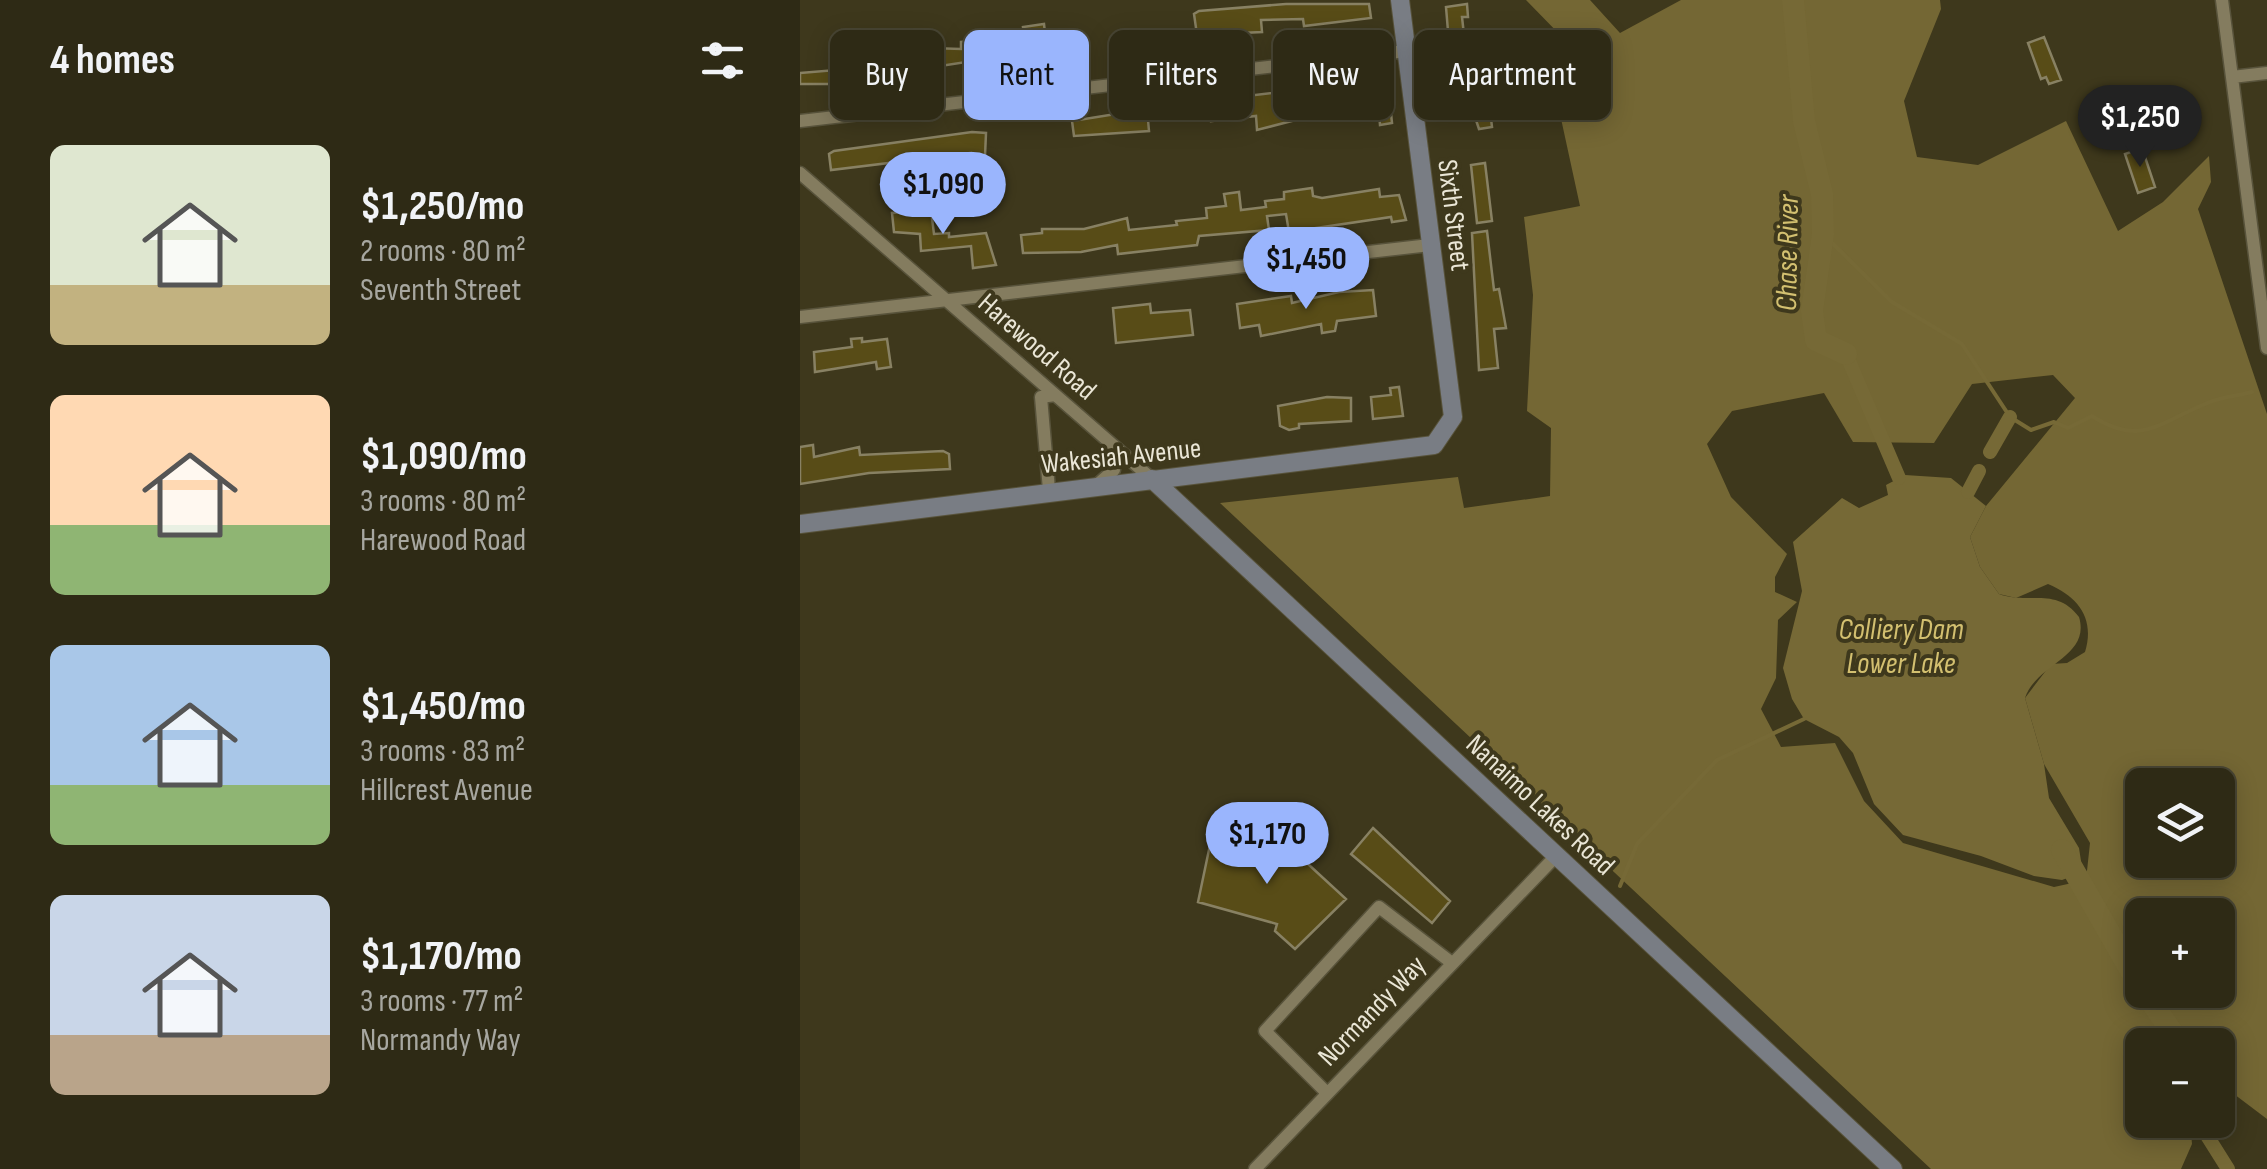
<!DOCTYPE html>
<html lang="en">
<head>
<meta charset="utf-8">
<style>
  body { margin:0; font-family:"Sofia Sans Condensed",sans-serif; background:#3a3622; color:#f1f3f6; height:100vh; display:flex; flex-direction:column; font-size:38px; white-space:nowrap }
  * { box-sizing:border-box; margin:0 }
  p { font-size:32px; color:#a7a7a0 }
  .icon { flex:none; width:55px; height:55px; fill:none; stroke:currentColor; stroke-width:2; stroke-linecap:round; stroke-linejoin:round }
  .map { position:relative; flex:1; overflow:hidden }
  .sheet { display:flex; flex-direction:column; background:#2e2a15; width:800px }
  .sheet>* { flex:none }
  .guide { position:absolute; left:30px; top:30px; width:950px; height:90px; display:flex; gap:20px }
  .controls { position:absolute; left:1325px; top:768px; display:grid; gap:20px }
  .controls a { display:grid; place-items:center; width:110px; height:110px; border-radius:15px; background:#2e2a15; box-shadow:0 5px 25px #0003,0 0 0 2px #494634; font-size:50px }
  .price { position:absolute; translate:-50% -85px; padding:0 22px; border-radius:35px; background:#9ab5fd; color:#111; font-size:32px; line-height:65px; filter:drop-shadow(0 2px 5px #0008) }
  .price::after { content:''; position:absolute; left:50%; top:60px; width:30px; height:22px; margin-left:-15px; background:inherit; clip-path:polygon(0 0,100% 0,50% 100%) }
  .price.selected { background:#222; color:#fff }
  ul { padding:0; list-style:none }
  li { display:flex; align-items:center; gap:30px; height:250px; padding:0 50px }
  li span { display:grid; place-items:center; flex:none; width:280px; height:200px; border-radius:15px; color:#555 }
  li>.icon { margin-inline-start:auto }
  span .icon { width:120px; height:120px; fill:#fffc; stroke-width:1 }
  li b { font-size:42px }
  h2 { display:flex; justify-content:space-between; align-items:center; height:120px; padding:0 50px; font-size:42px }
  .pill { padding:0 35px; border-radius:15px; background:#2e2a15; box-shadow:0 5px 25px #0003,0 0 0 2px #494634; font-size:35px; line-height:90px }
  .pill.selected { background:#9ab5fd; color:#111 }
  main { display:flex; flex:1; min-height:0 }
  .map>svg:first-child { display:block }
  .forest { fill:#746734; fill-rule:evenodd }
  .water { fill:#766936 }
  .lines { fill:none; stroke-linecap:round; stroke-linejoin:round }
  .stream { stroke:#766936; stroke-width:4 }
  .canal { stroke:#766936; stroke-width:14 }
  .river { stroke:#766936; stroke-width:22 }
  .building { fill:#584c17; stroke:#888163; stroke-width:2.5 }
  .street-casing { stroke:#58533b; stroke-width:15 }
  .secondary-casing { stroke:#58533b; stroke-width:20 }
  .street { stroke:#847c5f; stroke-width:12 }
  .secondary { stroke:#797d84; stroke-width:18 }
  .labels { text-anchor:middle; stroke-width:8; stroke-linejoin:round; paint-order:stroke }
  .street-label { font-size:28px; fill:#eae6d6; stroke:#3e381c }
  .water-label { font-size:30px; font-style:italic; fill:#d3c070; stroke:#3e381c }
</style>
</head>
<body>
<main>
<section class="sheet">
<h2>4 homes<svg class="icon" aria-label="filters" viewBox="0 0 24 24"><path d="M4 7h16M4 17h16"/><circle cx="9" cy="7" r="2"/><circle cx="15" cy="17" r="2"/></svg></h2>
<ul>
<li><span style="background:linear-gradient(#dfe7d0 70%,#c2b280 0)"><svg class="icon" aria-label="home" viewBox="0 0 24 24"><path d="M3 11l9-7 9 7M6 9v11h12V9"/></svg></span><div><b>$1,250/mo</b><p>2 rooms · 80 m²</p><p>Seventh Street</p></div></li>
<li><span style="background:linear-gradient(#ffd9b3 65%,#8fb573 0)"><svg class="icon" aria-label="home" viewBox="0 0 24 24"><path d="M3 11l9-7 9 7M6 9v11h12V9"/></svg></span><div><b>$1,090/mo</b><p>3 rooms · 80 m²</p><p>Harewood Road</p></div></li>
<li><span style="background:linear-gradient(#a9c7e8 70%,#8fb573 0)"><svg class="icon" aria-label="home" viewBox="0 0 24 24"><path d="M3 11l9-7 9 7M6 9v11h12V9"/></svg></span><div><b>$1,450/mo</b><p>3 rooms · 83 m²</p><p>Hillcrest Avenue</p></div></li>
<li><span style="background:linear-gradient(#c9d6e8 70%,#b9a48a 0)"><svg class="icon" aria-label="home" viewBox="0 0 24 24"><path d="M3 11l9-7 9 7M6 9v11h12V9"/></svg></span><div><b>$1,170/mo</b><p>3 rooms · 77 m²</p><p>Normandy Way</p></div></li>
</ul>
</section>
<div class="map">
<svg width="1467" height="1169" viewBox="0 0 1467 1169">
  <rect width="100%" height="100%" fill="#3e381c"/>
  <path class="forest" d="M726,0h64l30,33 61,-33h259l1,9 -37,92 13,56 61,8 88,-44 52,110 45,-29 46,-46 2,26 -13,27 69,205v705l-49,-37v-37h-76v75h48l2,24 -11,25h-250l-711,-666 238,-26 6,31 86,-12 1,-68 -24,-17 6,-116 -9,-78 56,-11 -25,-115 10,-51zM1253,375l22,23 -89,108 -16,31 10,30 19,27 17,4 32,-14c31,13 47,35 37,68l-18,11 -16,1 -26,34 19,66 46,79 -4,37 -32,7 -151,-44 -39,-42 -29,-58 -54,4 -20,-38 15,-31 2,-58 19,-18 -22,-10v-15l12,-23 -56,-57 -24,-53 25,-33 92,-18 29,49 81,1 38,-59zM1342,785h76v75h-76zM1342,915h76v75h-76z"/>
  <path class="water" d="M1105,475l46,3 35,28 -16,31 10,30 19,27c29,11 57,-8 80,23 12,40 -43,47 -54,81l19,66 5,34 30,50 2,13 -8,15 -11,4 -28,-4 -53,-20 -78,-21 -29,-31 -21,-51 -14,-16 -35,-18 -12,-20 -9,-31 19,-77 -9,-49 49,-44 17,10 29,-13 -2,-10z"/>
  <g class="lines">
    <path class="stream" d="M1023,234l69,68 70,42 48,73 21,13 23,-8 14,6 24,-12c48,31 67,7 113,-12 14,-7 32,-8 47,-12
      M820,886l17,-42 80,-84 87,-41"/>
    <path class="canal" d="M1046,354l53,124
      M1190,452l20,-35
      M1168,492l11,-21
      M1404,1120l2,14 22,35"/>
    <path class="river" d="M993,0l11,121 18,73 1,40 -11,77 4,29 30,14
      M1262,850l80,140
      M1343,990l38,55"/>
  </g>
  <path class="building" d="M486,4h83l2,14 -67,8 -1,-7 -42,1 1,12 -65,3 -3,-21 5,-3z
    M667,4l1,13h-6l3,27 17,-2 10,85 -13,2 -5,-15 -8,1 -4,-25 -9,1 -7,-84z
    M244,24l3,27 -20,2 -4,-26z
    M1244,37l17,43 -12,4 -3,-7 -5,2 -13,-36z
    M174,41l-1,20 -98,15 -2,-15 57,-8v-5l31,1v-7z
    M48,69l1,15h-49v-11z
    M548,84l1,9 40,1 3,29 -12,2 -1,-13 -68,4 -54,14 -1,-14 -45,5 -1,-8 -38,6 -2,-14z
    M347,109l2,22 -75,5 -2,-15z
    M172,132l14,1 -1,23 -14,1v-4l-140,17 -2,-16 5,-3z
    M1342,148l13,39 -17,6 -13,-39z
    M685,163l7,58 -15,2 -6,-58z
    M512,188l1,8 9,2 57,-9 1,8 19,-2 7,25 -14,2 -1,-5 -102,15 -3,-18 -19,2 2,14 -70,6 -2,9 -79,9 -1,-9 -36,7 -58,1 -2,-18 21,-2v-4h42l43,-11 2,12 48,-5 -1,-4 31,-3 -1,-10 20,-2 -2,-12 15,-2 2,18 25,-3 -1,-6 19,-2v-7z
    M131,210l3,24 15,-1v4l37,-4 10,32 -23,3 -2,-22 -50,5 -1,-17 -26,-2 -2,-19z
    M687,231l7,59 5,-1 7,39 -12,1 4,39 -19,2 -7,-137z
    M573,290l3,26 -39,5 -2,10 -13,2 -1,-9 -60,12 -2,-11 -19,3 -3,-24 54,-8 1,7 47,-11z
    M350,304l1,9 39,-3 3,25 -77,8 -3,-35z
    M62,338v4l25,-3 4,28 -14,2 -1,-7 -61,10 -1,-20 38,-5 -1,-8z
    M599,387l4,29 -30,3 -2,-22 20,-2 -1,-7z
    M527,397l24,1v23l-52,3v4l-10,2 -9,-4 -2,-20z
    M13,445l1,12 45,-10 1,8 83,-4 6,3 1,15 -81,4 -69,11v-37z
    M414,826l14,3 -2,9 70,15 50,46 -51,50 -20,-18 2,-7 -79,-22z
    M573,828l77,73 -18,22 -81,-69z"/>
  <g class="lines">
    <defs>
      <path id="street" d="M1422,0l45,348
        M1432,77l35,-4
        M0,121l606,-70
        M0,173l352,306
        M0,317l630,-72
        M298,484l16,-14 -1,-25
        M249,490l-8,-93 14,-2
        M526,1092l-61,-61 114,-124 73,56
        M455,1169l301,-313"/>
      <path id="secondary" d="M352,479l741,690
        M0,524l634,-79 19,-28 -53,-417"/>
    </defs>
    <use href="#street" class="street-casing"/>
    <use href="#secondary" class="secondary-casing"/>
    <use href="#street" class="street"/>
    <use href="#secondary" class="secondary"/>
  </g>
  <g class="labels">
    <g class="street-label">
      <text transform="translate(655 215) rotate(83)" y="10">Sixth Street</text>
      <text transform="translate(238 346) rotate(41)" y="10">Harewood Road</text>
      <text transform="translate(321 455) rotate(-6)" y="10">Wakesiah Avenue</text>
      <text transform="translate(741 804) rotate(43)" y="10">Nanaimo Lakes Road</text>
      <text transform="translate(571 1010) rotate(-46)" y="10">Normandy Way</text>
    </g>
    <g class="water-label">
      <text transform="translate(987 253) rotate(-89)" y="10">Chase River</text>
      <text x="1101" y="639">Colliery Dam<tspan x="1101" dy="34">Lower Lake</tspan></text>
    </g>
  </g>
</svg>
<div class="controls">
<a><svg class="icon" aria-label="layers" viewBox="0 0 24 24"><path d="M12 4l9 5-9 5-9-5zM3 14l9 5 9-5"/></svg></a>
<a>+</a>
<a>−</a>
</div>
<b class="price selected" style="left:1340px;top:170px">$1,250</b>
<b class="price" style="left:143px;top:237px">$1,090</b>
<b class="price" style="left:506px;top:312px">$1,450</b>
<b class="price" style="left:467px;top:887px">$1,170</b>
<div class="guide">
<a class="pill">Buy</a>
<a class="pill selected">Rent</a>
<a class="pill">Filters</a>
<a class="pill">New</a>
<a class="pill">Apartment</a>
</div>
</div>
</main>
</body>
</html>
